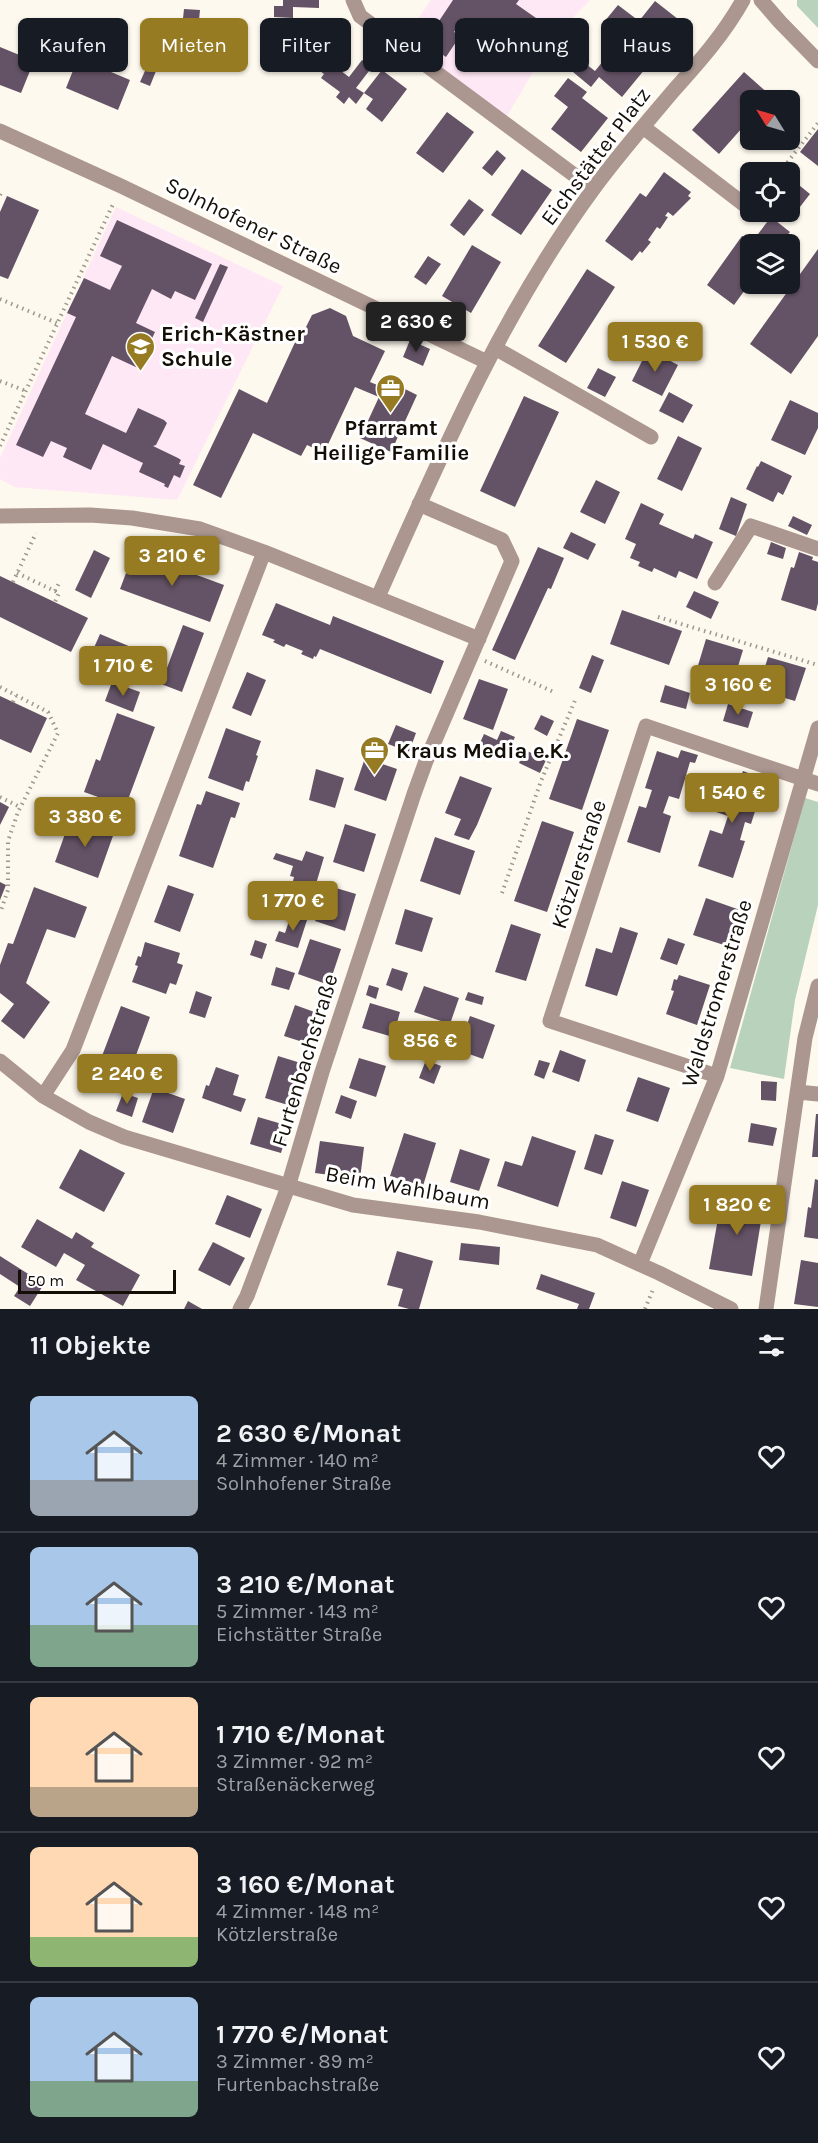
<!DOCTYPE html>
<html lang="de">
<head>
<meta charset="utf-8">
<style>
  body { margin:0; font-family:Karla,sans-serif; background:#20242c; color:#f1f3f6; height:100vh; display:flex; flex-direction:column; font-size:22px; white-space:nowrap }
  * { box-sizing:border-box; margin:0 }
  p { font-size:20px; color:#9ea1a6 }
  .icon { flex:none; width:33px; height:33px; fill:none; stroke:currentColor; stroke-width:2; stroke-linecap:round; stroke-linejoin:round }
  .map { position:relative; height:1309px; overflow:hidden }
  .drawer { display:flex; flex-direction:column; background:#171b24; flex:1 }
  .drawer>* { flex:none }
  .top-card { position:absolute; left:18px; top:18px; width:783px; height:54px; display:flex; gap:12px }
  .needle { width:39px; rotate:307deg }
  .controls { position:absolute; left:740px; top:90px; display:grid; gap:12px }
  .controls a { display:grid; place-items:center; width:60px; height:60px; border-radius:9px; background:#171b24; box-shadow:0 2px 4px #0004; font-size:30px }
  .scale { position:absolute; left:18px; bottom:15px; width:158px; box-sizing:border-box; padding-left:6px; border:3px solid #130e06; border-top:0; font-size:16px; line-height:21px; white-space:nowrap; color:#130e06; -webkit-text-stroke:4px #fff; paint-order:stroke }
  .price { position:absolute; translate:-50% -51px; padding:0 14px; border-radius:6px; background:#967b23; color:#fff; font-size:20px; line-height:39px; filter:drop-shadow(0 2px 3px #0008) }
  .price::after { content:''; position:absolute; left:50%; top:36px; width:18px; height:14px; margin-left:-9px; background:inherit; clip-path:polygon(0 0,100% 0,50% 100%) }
  .price.selected { background:#222; color:#fff }
  ul { padding:0; list-style:none }
  li { display:flex; align-items:center; gap:18px; height:150px; padding:0 30px }
  li+li { border-top:2px solid #363941 }
  li span { display:grid; place-items:center; flex:none; width:168px; height:120px; border-radius:9px; color:#555 }
  li>.icon { margin-inline-start:auto }
  span .icon { width:72px; height:72px; fill:#fffc; stroke-width:1 }
  li b { font-size:26px }
  h2 { display:flex; justify-content:space-between; align-items:center; height:72px; padding:0 30px; font-size:26px }
  .pill { padding:0 21px; border-radius:9px; background:#171b24; box-shadow:0 2px 4px #0004; font-size:21px; line-height:54px }
  .pill.selected { background:#967b23; color:#fff }
  .map>svg:first-child { display:block }
  .education { fill:#ffe8f5 }
  .green { fill:#b9d2bc }
  .building { fill:#645366 }
  .lines { fill:none; stroke-linecap:round; stroke-linejoin:round }
  .path { stroke:#9d988e; stroke-width:4; stroke-dasharray:1.5 4.5; stroke-linecap:butt }
  .minor { stroke:#ab9790; stroke-width:15 }
  .labels { text-anchor:middle; stroke-width:6; stroke-linejoin:round; paint-order:stroke }
  .street-label { font-size:22px; fill:#130e06; stroke:#fff }
  .poi-label { font-size:22px; font-weight:bold; fill:#130e06; stroke:#fff; text-anchor:start }
</style>
</head>
<body>
<div class="map">
<svg width="818" height="1309" viewBox="0 0 818 1309">
  <rect width="100%" height="100%" fill="#fef9ee"/>
  <path class="education" d="M431,0h159l-37,38 -47,80 -104,-77z
    M116,207l167,79 -106,214 -163,-13 -14,-8v-21z"/>
  <path class="green" d="M797,0h21v28l-21,-22z
    M805,798l13,4v103l-23,95 -11,79 -54,-11z"/>
  <path class="building" d="M283,0h36v8l-26,-1v11l-19,-1v-11h9z
    M453,0h66l-3,4 30,21 -24,35 -59,-42 -9,14 6,4 -14,21 -26,-18 15,-21 4,3z
    M655,1l28,22 -23,28 -25,-20 -8,9 -23,-18 14,-17 21,16z
    M184,9l16,1 -2,20h-7l-1,8 -9,-1z
    M207,19l35,7 -6,28 -35,-7z
    M324,23l25,19 -17,22 17,13 13,-17 10,7 -16,21 8,5 -8,11 -7,-7 -5,7 -8,-7 4,-5 -19,-14 3,-4 -18,-14 5,-7 -11,-9 15,-19 5,3z
    M55,30l9,4 -2,5 9,4 -8,19 -19,-7z
    M616,45l29,24 -23,28 -23,-20 -8,10 -18,-15 9,-11 13,10z
    M0,47l34,14 -13,32 -21,-8z
    M78,58l52,22 -12,30 -52,-22z
    M149,62l9,4 -8,20 -10,-4z
    M382,70l25,19 -25,33 -16,-13 7,-10 -9,-6z
    M744,72l27,24 -5,4h-16v19l-31,35 -27,-24z
    M568,78l19,14 -5,6 26,20 -27,34 -30,-23 17,-22 -14,-11z
    M447,112l27,20 -31,41 -27,-20z
    M818,129v37l-18,-14z
    M497,150l9,8 -14,18 -10,-8z
    M522,169l30,21 -31,45 -30,-20z
    M664,172l27,20 -3,4 3,2 -18,18 -5,-4 -3,4 3,1 -8,12 -3,-2 -9,13 3,2 -9,11 -2,-2 -8,10 -27,-20 35,-48 6,4z
    M789,177l21,17 -21,27 -11,-9h11z
    M7,196l32,14 -31,69 -8,-3v-64z
    M469,199l15,11 -20,26 -14,-11z
    M771,217l19,15 -10,12h-9l-13,-10z
    M117,220l95,44 -17,36 -20,-9 -4,8 -19,-10 -16,34 19,9 -17,36 -26,-12 -27,58 41,19 12,-25 26,12 3,3 -11,22 -3,1 25,12 3,2 -2,4 6,2 -5,12 -6,-3 -6,13 -4,-2 1,-2 -26,-12 4,-9 -40,-19 -12,26 -28,-13 4,-9 -16,-7 -8,16 -27,-12 60,-128 -9,-4 17,-35 26,12 12,-24 -22,-10z
    M742,236l13,8h-5v39l-16,22 -27,-20z
    M472,245l29,17 -30,51 -29,-17z
    M818,249v87l-27,38 -41,-30z
    M428,256l13,8 -15,21 -12,-8z
    M220,264l8,3 -25,55 -8,-4z
    M587,269l28,18 -49,76 -28,-17z
    M330,308l16,8 7,20 32,15 -15,31 17,7 4,-7 26,13 -26,57 -31,-14 19,-41 -24,-10 -31,66 -17,-8 -6,11 -48,-23 -32,65 -28,-13 46,-96 28,14 30,-65 3,1 12,-24z
    M410,340l20,9 -7,17 -20,-9z
    M648,349l30,16 -16,31 -30,-15z
    M598,368l18,9 -11,20 -18,-9z
    M669,392l24,13 -10,18 -24,-12z
    M524,396l35,16 -44,95 -35,-16z
    M790,400l28,13v15l-13,27 -34,-15z
    M678,436l24,12 -20,43 -25,-12z
    M761,461l31,15 -9,19 -5,-3 -5,10 -27,-13 11,-23 1,1z
    M596,480l24,12 -15,32 -25,-12z
    M731,497l16,7 -11,32 -17,-7z
    M641,503l23,11 -5,10 34,15 2,-5 18,8 -16,37 -18,-8 -3,7 -22,-10 -2,4 -14,-6 2,-4 -10,-4 6,-14 -11,-5z
    M793,516l19,9 -5,10 -19,-9z
    M571,532l25,12 -8,16 -25,-12z
    M771,542l15,6 -3,11 -16,-5z
    M538,547l26,11 -13,31 -3,-1 -33,72 -23,-10z
    M94,550l16,8 -19,40 -16,-8z
    M134,552l90,33 -14,37 -90,-33z
    M799,552l14,5 -1,3 6,2v41l-2,8 -35,-11 10,-33 3,1z
    M0,576l88,42 -17,34 -71,-35z
    M694,591l25,11 -8,17 -25,-12z
    M276,603l54,22 3,-9 111,45 -13,33 -111,-45 -4,8 -2,-1 -1,3 -12,-5 2,-3 -17,-7 -2,3 -11,-5 2,-2 -13,-5z
    M622,610l60,21 -13,34 -59,-21z
    M183,625l21,8 -22,59 -21,-8z
    M100,634l50,21 -6,16 -51,-21z
    M706,639l37,11 -10,33 -37,-11z
    M592,655l12,5 -13,33 -12,-5z
    M768,657l38,11 -11,33 -37,-11z
    M247,672l19,8 -15,36 -19,-8z
    M479,679l29,10 -15,41 -30,-11z
    M112,682l28,10 -7,20 -28,-11z
    M665,685l25,8 -4,16 -26,-7z
    M0,696l47,22 -16,35 -31,-14z
    M728,704l25,8 -5,16 -25,-7z
    M117,713l38,14 -26,70 3,2 -3,9 -45,-16 12,-33 4,2z
    M541,715l13,6 -7,15 -13,-7z
    M577,719l32,11 -27,80 -33,-11z
    M396,725l20,8 -7,19 -21,-8z
    M226,728l35,13 -5,14 2,1 -9,26 -3,-1 -3,10 -35,-13z
    M501,731l14,6 -9,20 -27,-12 5,-11 13,6z
    M525,750l21,10 -6,13 -21,-10z
    M681,750l17,5 -3,8 -5,-1 -11,37 -10,-3 -6,17 8,3 -11,37 -33,-11 12,-36 7,2 6,-18 -7,-2 12,-37 21,7z
    M365,758l32,11 -11,32 -32,-11z
    M316,769l28,9 -9,30 -26,-8z
    M743,771l16,6 -2,7 6,2 -12,38 -6,-2 -5,18 5,1 -12,37 -35,-12 12,-36 12,4 6,-18 -12,-4 12,-37 12,3z
    M460,776l32,12 -15,37 -8,15 -15,-5 7,-16 -16,-6z
    M206,791l34,12 -5,15 -4,-1 -18,51 -34,-12 18,-52 4,1z
    M0,802l9,5 -9,18z
    M71,817l43,16 -16,45 -43,-16z
    M542,821l32,11 -27,80 -33,-11z
    M345,824l31,10 -12,38 -31,-10z
    M435,837l40,14 -15,44 -40,-14z
    M306,851l18,6 -8,27 -9,-3 -3,8 -12,-4 2,-8 -4,-1 3,-10 -20,-7 3,-6 26,8z
    M0,882l6,3 -6,15z
    M168,885l26,9 -14,38 -26,-10z
    M326,885l30,9 -11,37 -30,-10z
    M34,887l53,20 -12,31 -28,-9 -21,54 24,19 -26,37 -23,-18 13,-17 -14,-11v-28l8,-22 5,1z
    M706,898l34,12 -13,36 -34,-11z
    M405,909l28,9 -11,34 -27,-8z
    M291,915l16,5 -9,28 -23,-7 4,-10 6,2z
    M511,924l30,10 -15,47 -31,-9z
    M620,927l18,6 -21,63 -32,-10 11,-38 16,5z
    M668,938l17,6 -8,21 -17,-6z
    M310,939l31,10 -12,36 -31,-11z
    M255,940l12,4 -5,15 -12,-4z
    M145,942l35,11 -3,10 6,2 -7,20 -6,-2 -4,11 -34,-12 6,-16 -3,-1 3,-9 3,1z
    M276,967l19,6 -6,17 -18,-5z
    M392,968l16,5 -6,18 -16,-6z
    M679,975l31,10 -13,40 -31,-11 8,-23 -3,-1 3,-11 3,1z
    M369,985l10,3 -3,11 -10,-4z
    M424,986l35,12 -9,26 -36,-12z
    M196,991l16,6 -7,21 -16,-5z
    M468,992l16,5 -2,8 -17,-5z
    M370,1003l30,9 -7,25 -31,-9z
    M295,1005l25,9 -11,30 -25,-8z
    M121,1006l29,11 -26,71 -30,-11z
    M470,1016l25,9 -12,34 -25,-9z
    M560,1050l26,10 -7,22 -27,-10z
    M278,1056l26,8 -13,42 -26,-8z
    M359,1058l27,8 -10,31 -27,-9z
    M426,1060l15,6 -7,18 -15,-6z
    M539,1060l11,3 -6,16 -10,-4z
    M216,1067l23,8 -6,20 13,4 -5,13 -39,-14 4,-13 3,1z
    M638,1077l32,11 -12,34 -32,-11z
    M761,1081l16,1 -1,19 -15,-1z
    M154,1088l31,11 -12,34 -31,-11z
    M123,1093l15,5 -6,19 -16,-6z
    M341,1095l16,6 -6,18 -16,-6z
    M816,1114h2v43h-6z
    M258,1117l31,9 -8,27 -31,-9z
    M751,1123l26,5 -4,18 -25,-4z
    M404,1133l32,10 -13,43 -33,-10z
    M595,1134l19,6 -12,35 -18,-6z
    M532,1136l44,15 -18,56 -61,-21 8,-25 17,5z
    M320,1141l44,6 -4,32 -45,-6z
    M80,1149l45,24 -21,39 -45,-24z
    M460,1149l30,10 -11,32 -29,-9z
    M815,1179l3,1v59l-14,-2 4,-30 3,1z
    M622,1181l27,9 -13,37 -26,-9z
    M227,1195l35,14 -12,29 -35,-14z
    M722,1196l42,7 -12,73 -43,-7z
    M37,1219l35,20 4,-7 18,11 -3,4 49,28 -17,31 -47,-26 9,-15 -21,-12 -8,14 -35,-20z
    M213,1242l32,16 -15,28 -32,-16z
    M461,1243l39,4 -1,18 -40,-5z
    M397,1251l36,10 -14,48h-10l-11,-3 5,-17 -16,-4z
    M0,1256l44,28 -14,22 -16,-10 6,-9 -20,-13z
    M801,1260l17,3v44l-24,-3z
    M541,1274l54,19 -6,16h-12l2,-5 -43,-15z
    M188,1301l14,8h-18z"/>
  <g class="lines">
    <path class="path" d="M780,172l38,-49
      M0,195l1,-2
      M0,299l57,24
      M0,381l26,10
      M0,446l114,-244
      M17,573l42,20 -4,9
      M13,582l23,-49
      M55,591l5,-10
      M658,617l160,48
      M485,661l71,32
      M0,687l48,25 10,21 -40,79 -10,29v49l-8,23
      M13,702l3,-6
      M0,797l20,10
      M502,893l39,-112 35,-83
      M645,1309l9,-22"/>
    <path class="minor" d="M353,0l7,16 233,173
      M761,0l19,22 38,39
      M643,127l107,82
      M0,131l121,55 366,176
      M495,348l156,89
      M0,516l90,-1 42,3 68,11 64,23 215,87
      M715,583l36,-57 67,23
      M378,597c62,-140 124,-284 216,-409 25,-34 53,-66 80,-98 26,-29 50,-56 69,-90
      M0,1061l43,35 46,26 35,15 229,68 126,17 118,23 62,28 72,36
      M717,1076l-167,-55 96,-295 172,58
      M798,1092l20,2
      M43,1096l30,-46 191,-498
      M640,1264l77,-188 101,-348
      M240,1309l7,-13 41,-109 34,-115 92,-278 12,-33 86,-200 -10,-21 -83,-36
      M766,1309l39,-271 13,-52"/>
  </g>
  <defs>
    <symbol id="school-pin" viewBox="-11 -11 22 30"><path d="M0 17L-7.5 6A9.5 9.5 0 1 1 7.5 6Z" fill="#967b23" stroke="#fff"/><path d="M0-5L7-2L0 1L-7-2ZM-4 1L0 2.5L4 1V4Q0 6-4 4Z" fill="#fff"/></symbol>
    <symbol id="office-pin" viewBox="-11 -11 22 30"><path d="M0 17L-7.5 6A9.5 9.5 0 1 1 7.5 6Z" fill="#967b23" stroke="#fff"/><path d="M-6-3h4V-5.5h4V-3h4V5H-6ZM-1-4.5V-3h2v-1.5ZM-6 0V1H6V0Z" fill="#fff"/></symbol>
  </defs>
  <g fill-rule="evenodd">
    <use href="#school-pin" x="124" y="330" width="33" height="45"/>
    <use href="#office-pin" x="374" y="372" width="33" height="45"/>
    <use href="#office-pin" x="358" y="734" width="33" height="45"/>
  </g>
  <g class="labels">
    <g class="street-label">
      <text transform="translate(595 156) rotate(-53)" y="8">Eichstätter Platz</text>
      <text transform="translate(254 225) rotate(26)" y="8">Solnhofener Straße</text>
      <text transform="translate(578 864) rotate(-72)" y="8">Kötzlerstraße</text>
      <text transform="translate(716 993) rotate(-73)" y="8">Waldstromerstraße</text>
      <text transform="translate(304 1060) rotate(-73)" y="8">Furtenbachstraße</text>
      <text transform="translate(408 1187) rotate(10)" y="8">Beim Wahlbaum</text>
    </g>
    <g class="poi-label">
      <text x="161" y="341">Erich-Kästner<tspan x="161" dy="25">Schule</tspan></text>
      <text x="391" y="435" text-anchor="middle">Pfarramt<tspan x="391" dy="25">Heilige Familie</tspan></text>
      <text x="396" y="758">Kraus Media e.K.</text>
    </g>
  </g>
</svg>
<div class="controls">
<a><svg class="needle" viewBox="-14 -14 28 28"><path d="M0-13l5 13h-10z" fill="#e53935"/><path d="M0 13l5-13h-10z" fill="#9ea1a6"/></svg></a>
<a><svg class="icon" aria-label="locate" viewBox="0 0 24 24"><circle cx="12" cy="12" r="6"/><path d="M12 2v4M12 18v4M2 12h4M18 12h4"/></svg></a>
<a><svg class="icon" aria-label="layers" viewBox="0 0 24 24"><path d="M12 4l9 5-9 5-9-5zM3 14l9 5 9-5"/></svg></a>
</div>
<div class="scale">50 m</div>
<b class="price selected" style="left:416px;top:353px">2 630 €</b>
<b class="price" style="left:655px;top:373px">1 530 €</b>
<b class="price" style="left:172px;top:587px">3 210 €</b>
<b class="price" style="left:123px;top:697px">1 710 €</b>
<b class="price" style="left:738px;top:716px">3 160 €</b>
<b class="price" style="left:732px;top:824px">1 540 €</b>
<b class="price" style="left:85px;top:848px">3 380 €</b>
<b class="price" style="left:293px;top:932px">1 770 €</b>
<b class="price" style="left:430px;top:1072px">856 €</b>
<b class="price" style="left:127px;top:1105px">2 240 €</b>
<b class="price" style="left:737px;top:1236px">1 820 €</b>
<div class="top-card">
<a class="pill">Kaufen</a>
<a class="pill selected">Mieten</a>
<a class="pill">Filter</a>
<a class="pill">Neu</a>
<a class="pill">Wohnung</a>
<a class="pill">Haus</a>
</div>
</div>
<section class="drawer">
<h2>11 Objekte<svg class="icon" aria-label="filters" viewBox="0 0 24 24"><path d="M4 7h16M4 17h16"/><circle cx="9" cy="7" r="2"/><circle cx="15" cy="17" r="2"/></svg></h2>
<ul>
<li><span style="background:linear-gradient(#a9c7e8 70%,#9aa5b1 0)"><svg class="icon" aria-label="home" viewBox="0 0 24 24"><path d="M3 11l9-7 9 7M6 9v11h12V9"/></svg></span><div><b>2 630 €/Monat</b><p>4 Zimmer · 140 m²</p><p>Solnhofener Straße</p></div><svg class="icon" aria-label="heart" viewBox="0 0 24 24"><path d="M12 20l-8-8c-3-5 5-10 8-4 3-6 11-1 8 4z"/></svg></li>
<li><span style="background:linear-gradient(#a9c7e8 65%,#7fa58c 0)"><svg class="icon" aria-label="home" viewBox="0 0 24 24"><path d="M3 11l9-7 9 7M6 9v11h12V9"/></svg></span><div><b>3 210 €/Monat</b><p>5 Zimmer · 143 m²</p><p>Eichstätter Straße</p></div><svg class="icon" aria-label="heart" viewBox="0 0 24 24"><path d="M12 20l-8-8c-3-5 5-10 8-4 3-6 11-1 8 4z"/></svg></li>
<li><span style="background:linear-gradient(#ffd9b3 75%,#b9a48a 0)"><svg class="icon" aria-label="home" viewBox="0 0 24 24"><path d="M3 11l9-7 9 7M6 9v11h12V9"/></svg></span><div><b>1 710 €/Monat</b><p>3 Zimmer · 92 m²</p><p>Straßenäckerweg</p></div><svg class="icon" aria-label="heart" viewBox="0 0 24 24"><path d="M12 20l-8-8c-3-5 5-10 8-4 3-6 11-1 8 4z"/></svg></li>
<li><span style="background:linear-gradient(#ffd9b3 75%,#8fb573 0)"><svg class="icon" aria-label="home" viewBox="0 0 24 24"><path d="M3 11l9-7 9 7M6 9v11h12V9"/></svg></span><div><b>3 160 €/Monat</b><p>4 Zimmer · 148 m²</p><p>Kötzlerstraße</p></div><svg class="icon" aria-label="heart" viewBox="0 0 24 24"><path d="M12 20l-8-8c-3-5 5-10 8-4 3-6 11-1 8 4z"/></svg></li>
<li><span style="background:linear-gradient(#a9c7e8 70%,#7fa58c 0)"><svg class="icon" aria-label="home" viewBox="0 0 24 24"><path d="M3 11l9-7 9 7M6 9v11h12V9"/></svg></span><div><b>1 770 €/Monat</b><p>3 Zimmer · 89 m²</p><p>Furtenbachstraße</p></div><svg class="icon" aria-label="heart" viewBox="0 0 24 24"><path d="M12 20l-8-8c-3-5 5-10 8-4 3-6 11-1 8 4z"/></svg></li>
</ul>
</section>
</body>
</html>
